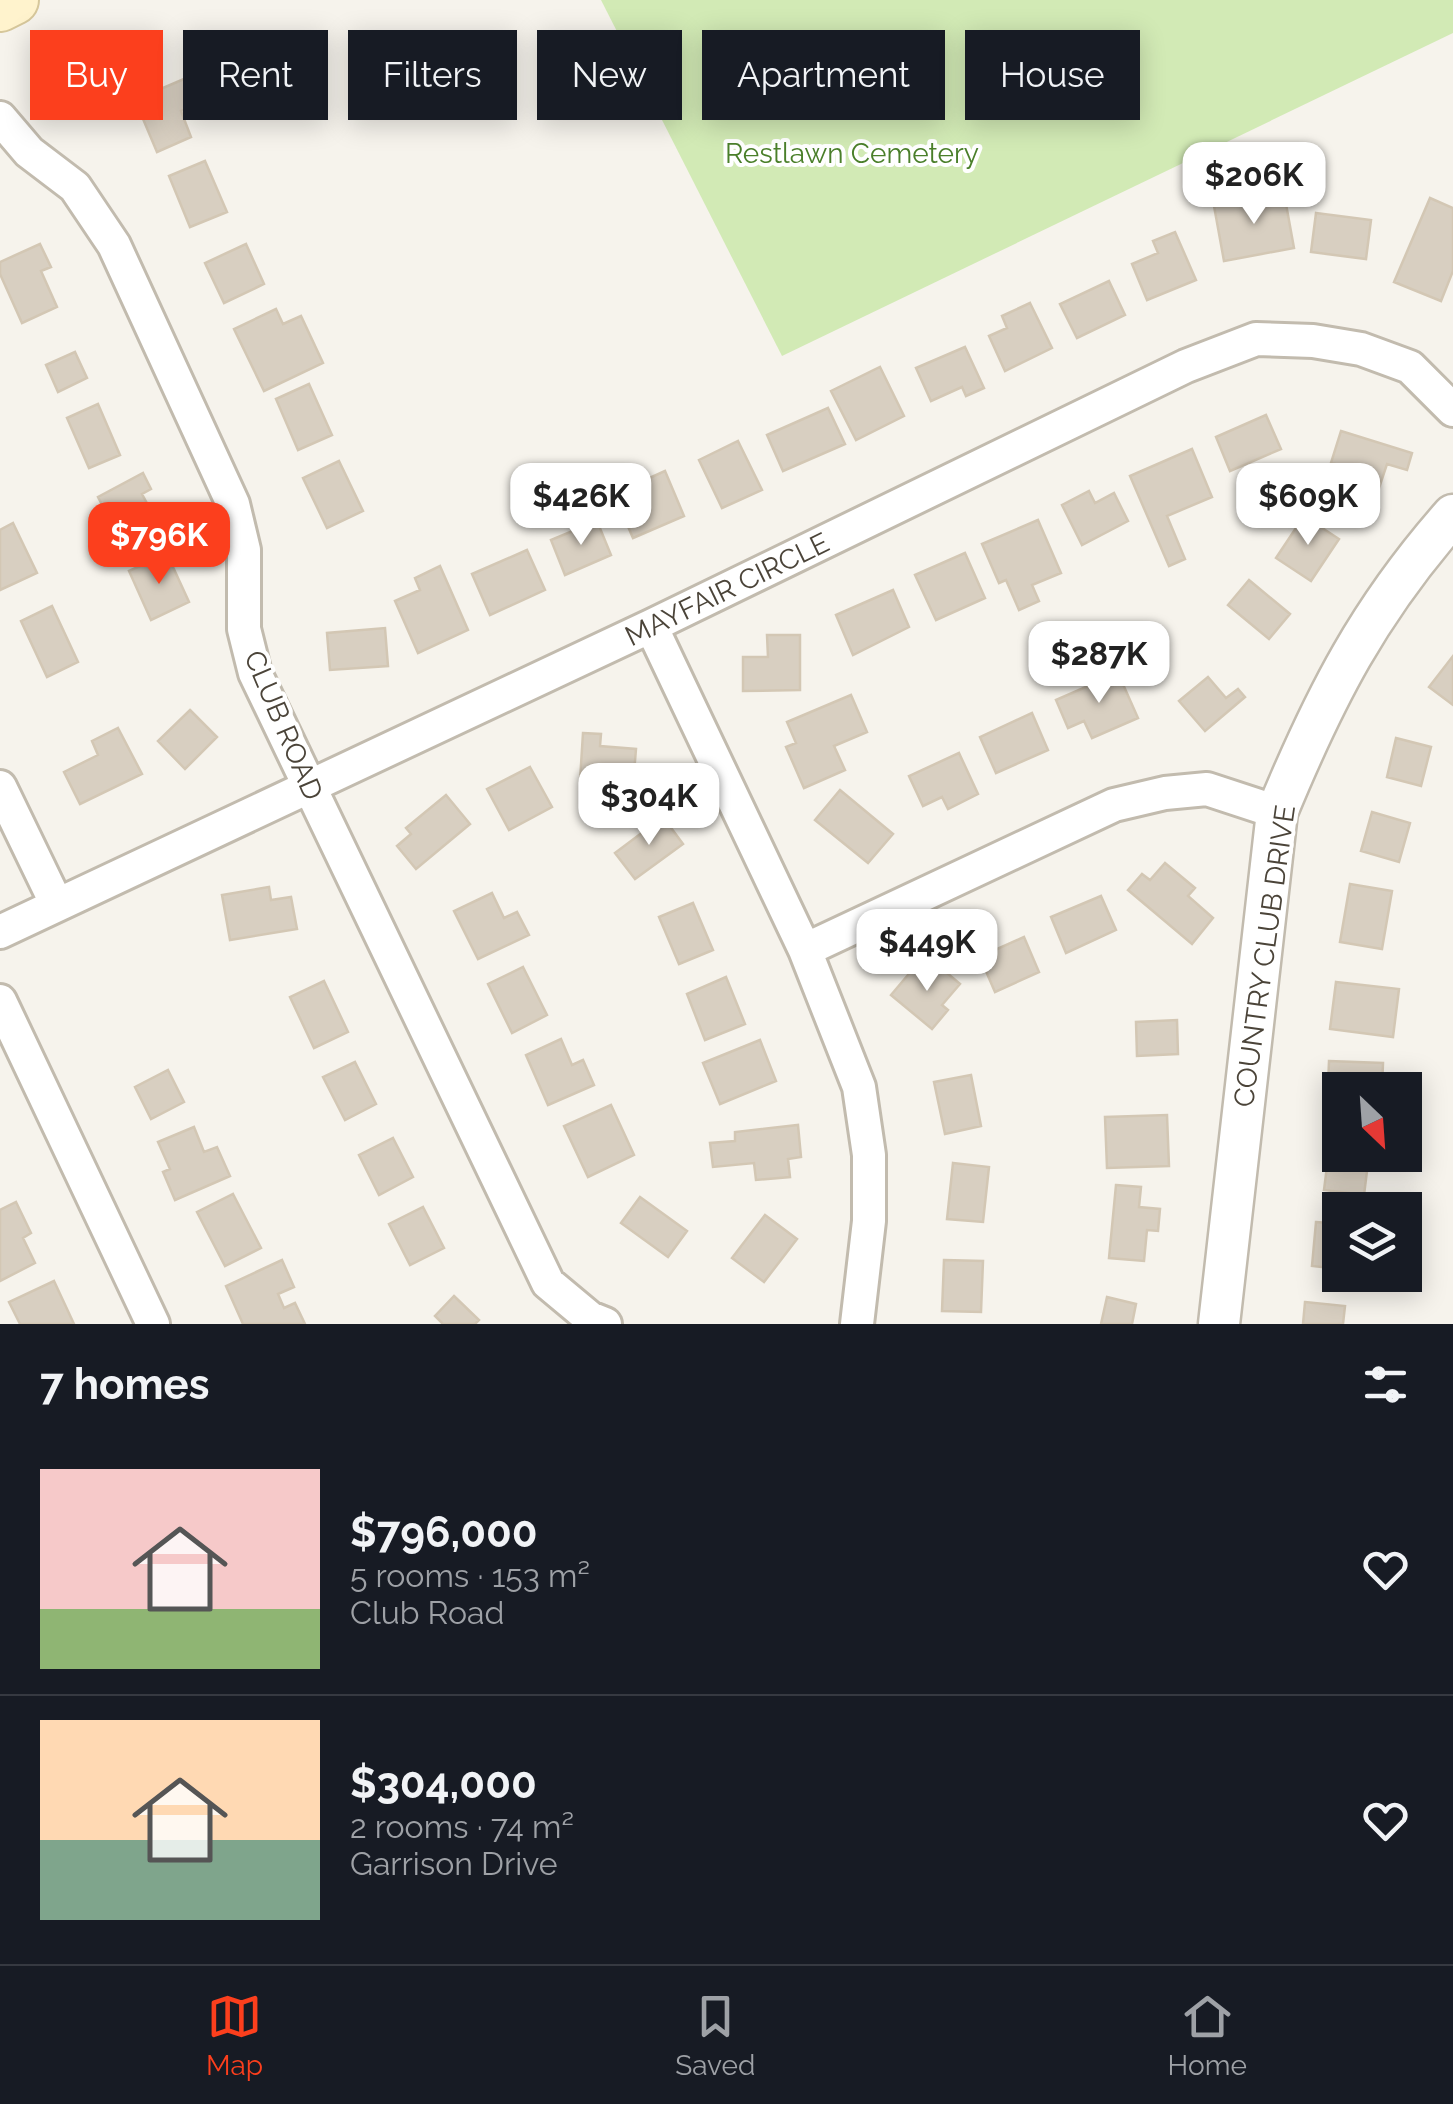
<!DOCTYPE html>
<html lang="en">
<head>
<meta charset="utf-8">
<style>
  body { margin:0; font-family:Raleway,sans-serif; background:#20242c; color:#f1f3f6; height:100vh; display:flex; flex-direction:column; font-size:38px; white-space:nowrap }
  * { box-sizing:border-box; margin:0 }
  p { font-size:32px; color:#9ea1a6 }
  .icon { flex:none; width:55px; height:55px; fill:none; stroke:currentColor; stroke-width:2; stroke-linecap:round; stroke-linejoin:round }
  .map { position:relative; height:1324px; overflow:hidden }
  .side { display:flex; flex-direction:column; background:#171b24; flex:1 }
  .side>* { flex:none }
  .hud { position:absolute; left:30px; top:30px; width:1395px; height:90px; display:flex; gap:20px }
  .needle { width:65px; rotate:155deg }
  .fabs { position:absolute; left:1322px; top:1072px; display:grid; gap:20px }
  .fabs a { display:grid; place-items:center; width:100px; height:100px; border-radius:0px; background:#171b24; box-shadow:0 5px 25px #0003; font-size:50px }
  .price { position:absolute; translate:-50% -85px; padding:0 22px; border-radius:20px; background:#fff; color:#222; font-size:32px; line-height:65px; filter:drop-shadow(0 2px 5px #0008) }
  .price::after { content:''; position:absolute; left:50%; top:60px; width:30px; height:22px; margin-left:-15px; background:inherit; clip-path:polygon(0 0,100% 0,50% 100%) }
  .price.on { background:#fc3f1d; color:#fff }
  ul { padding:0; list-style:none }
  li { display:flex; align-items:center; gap:30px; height:250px; padding:0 40px }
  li+li { border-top:2px solid #363941 }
  li span { display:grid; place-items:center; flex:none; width:280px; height:200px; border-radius:0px; color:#555 }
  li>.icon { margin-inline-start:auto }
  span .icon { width:120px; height:120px; fill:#fffc; stroke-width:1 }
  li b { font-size:42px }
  h2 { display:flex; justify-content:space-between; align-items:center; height:120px; padding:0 40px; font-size:42px }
  .tag { padding:0 35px; border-radius:0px; background:#171b24; box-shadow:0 5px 25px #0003; font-size:35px; line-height:90px }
  .tag.on { background:#fc3f1d; color:#fff }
  .menu { display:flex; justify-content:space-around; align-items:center; height:140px; border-top:2px solid #363941; background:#171b24; font-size:28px; color:#9ea1a6 }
  .menu a { display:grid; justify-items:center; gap:5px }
  .menu .on { color:#fc3f1d }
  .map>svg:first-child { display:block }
  .green { fill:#d2eab5 }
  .building { fill:#d8cfc1; stroke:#d3c7b4; stroke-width:2.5 }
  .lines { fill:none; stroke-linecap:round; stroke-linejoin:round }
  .minor-casing { stroke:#c2bbae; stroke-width:38 }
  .tertiary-casing { stroke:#c2bbae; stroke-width:45 }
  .secondary-casing { stroke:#d6c79b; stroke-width:52 }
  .minor { stroke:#fff; stroke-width:32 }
  .tertiary { stroke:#fff; stroke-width:40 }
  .secondary { stroke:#fff3cd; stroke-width:48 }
  .labels { text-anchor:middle; stroke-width:8; stroke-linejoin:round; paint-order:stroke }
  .park-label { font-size:28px; fill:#4a7f2a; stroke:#fff }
  .street-label { font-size:28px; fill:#4b4439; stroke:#fff }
</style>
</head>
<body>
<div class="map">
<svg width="1453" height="1324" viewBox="0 0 1453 1324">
  <rect width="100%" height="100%" fill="#f6f3ec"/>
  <path class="green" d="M601,0h852v33l-671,323z"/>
  <path class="building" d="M191,76l11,26 -21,9 10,26 -34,15 -22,-52z
    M205,161l22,51 -37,15 -21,-51z
    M1284,193l10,55 -70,13 -10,-55z
    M1430,198l23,10v63l-12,30 -47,-19z
    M1316,213l55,7 -5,39 -55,-7z
    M1175,232l21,48 -49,20 -15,-36 26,-11 -5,-12z
    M40,244l11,23 -10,4 16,36 -35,16 -22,-49v-12z
    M246,244l18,40 -40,19 -19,-40z
    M1109,281l16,34 -48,23 -17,-34z
    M1030,303l22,45 -47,23 -16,-35 18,-8 -5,-12z
    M276,309l7,15 18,-8 22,47 -59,28 -30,-62z
    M965,347l19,41 -18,8 -4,-9 -31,14 -15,-33z
    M75,352l12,26 -29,14 -12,-27z
    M880,367l24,49 -48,24 -25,-49z
    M309,384l23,51 -34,15 -22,-51z
    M98,404l22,51 -31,13 -22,-50z
    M828,408l17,36 -62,27 -16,-36z
    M1266,415l15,34 -51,22 -14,-34z
    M1341,431l71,22 -5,17 -20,-6 -13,39 -35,-11 7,-25 -15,-4z
    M738,441l24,49 -40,18 -23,-48z
    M1192,449l20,48 -45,19 18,43 -16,7 -39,-90z
    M339,461l24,50 -36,17 -24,-50z
    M665,471l19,45 -51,22 -19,-44z
    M143,473l8,16 -9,5 17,32 -36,19 -25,-48z
    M1089,491l6,12 19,-10 14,28 -46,24 -20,-40z
    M1304,516l35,23 -28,42 -35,-23z
    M1038,520l23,53 -29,12 7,16 -20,9 -13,-30 -7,3 -17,-39z
    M597,521l14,34 -46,20 -14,-35z
    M13,523l24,50 -37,17v-60z
    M527,550l18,40 -55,25 -18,-41z
    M965,553l20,45 -49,22 -21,-45z
    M167,554l22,48 -38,18 -22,-49z
    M440,566l28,64 -50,23 -23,-52 25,-11 -5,-12z
    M1249,580l41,34 -21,25 -41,-34z
    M893,590l16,37 -56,28 -17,-40z
    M52,606l26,56 -31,15 -26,-56z
    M385,628l3,38 -58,4 -3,-37z
    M767,635h33v55l-57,1v-34h25z
    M1453,656v49l-24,-18z
    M1118,673l20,45 -46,20 -8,-17 -16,7 -12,-28z
    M1208,677l18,21 12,-9 7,8 -40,34 -26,-30z
    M851,695l16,37 -33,14 11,24 -41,18 -18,-41 10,-4 -9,-21z
    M190,710l27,27 -32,32 -27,-28z
    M1032,713l16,37 -52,23 -16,-36z
    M118,728l24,46 -62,30 -16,-32 34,-17 -6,-14z
    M583,733l18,1 -1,12 36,3 -3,36 -53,-4z
    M1396,738l35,9 -10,39 -34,-9z
    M959,753l19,41 -30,15 -6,-12 -19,9 -14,-30z
    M530,767l22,40 -43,23 -22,-41z
    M840,790l53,44 -25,29 -53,-43z
    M446,795l24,29 -54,45 -19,-23 14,-12 -5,-6z
    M1372,812l38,11 -11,39 -38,-11z
    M663,817l20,27 -48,35 -20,-26z
    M1165,863l30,25 -7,8 25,22 -21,26 -64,-54 14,-16 8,6z
    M1350,884l42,7 -10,58 -42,-7z
    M269,887l2,13 20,-3 6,32 -67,11 -8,-45z
    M492,893l12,25 13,-6 12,23 -51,24 -24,-48z
    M1101,896l15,34 -50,23 -15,-36z
    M693,903l20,47 -34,14 -20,-47z
    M1024,937l15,35 -44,20 -19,-44 15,-7 4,9z
    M934,962l26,22 -18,21 6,5 -16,19 -41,-34 22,-26 9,8z
    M523,967l24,48 -35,18 -24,-49z
    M726,977l19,47 -40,16 -18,-46z
    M324,981l24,51 -34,16 -24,-51z
    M1336,982l63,7 -6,48 -63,-8z
    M1177,1020l1,34 -41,2 -1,-34z
    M561,1039l11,26 11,-5 11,25 -46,20 -22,-50z
    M760,1040l16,41 -56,23 -17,-41z
    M1329,1061l54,2 -1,27h-42v21h-13z
    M355,1062l21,42 -31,16 -22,-43z
    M168,1070l16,32 -33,17 -16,-32z
    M971,1075l10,51 -36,8 -11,-52z
    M611,1105l23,50 -46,22 -24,-51z
    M1167,1115l2,51 -62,2 -2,-51z
    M798,1125l3,32 -13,2 2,18 -34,3 -2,-17 -41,4 -3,-24 25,-2v-9z
    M194,1127l10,25 13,-5 13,29 -55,24 -12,-28 7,-3 -12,-27z
    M1331,1135l9,1v19h29l-5,40 -40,-5z
    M393,1138l20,39 -34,18 -20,-40z
    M953,1163l36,4 -6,55 -36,-3z
    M1116,1185l25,2 -2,20 21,2 -2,22 -11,-1 -3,31 -35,-3z
    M233,1194l28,54 -36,18 -28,-54z
    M640,1197l47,34 -19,26 -47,-34z
    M16,1202l15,31 -8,5 12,25 -35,18v-71z
    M423,1207l21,41 -34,17 -21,-41z
    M765,1215l32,24 -33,43 -32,-24z
    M1316,1222l24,2v45l-28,-3z
    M282,1260l12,27 -16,7 6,14 11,-5 10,21h-62l-17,-38z
    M944,1260l39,1 -2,51 -39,-1z
    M54,1281l20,43h-54l-11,-22z
    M454,1296l25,24 -4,4h-32l-8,-8z
    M1107,1297l29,7 -4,20h-31z
    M1305,1302l40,4 -2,18h-40z"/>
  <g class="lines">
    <defs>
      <path id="minor" d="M0,118l29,34 46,35 39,58 119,259 11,46v79l11,44 293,610 42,35 15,6
        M651,626l154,324 54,137 10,68v66l-12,103
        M0,787l57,118
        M0,932l651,-306 535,-260 70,-27 57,2 48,8 49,18 43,43
        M805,950l309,-145 51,-12 42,-4 70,23
        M0,1001l153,323"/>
      <path id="tertiary" d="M1219,1324l58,-512c48,-116 92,-202 176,-297"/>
      <path id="secondary" d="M0,7l14,-7"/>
    </defs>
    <use href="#minor" class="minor-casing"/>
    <use href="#tertiary" class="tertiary-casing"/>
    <use href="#secondary" class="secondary-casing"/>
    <use href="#minor" class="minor"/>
    <use href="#tertiary" class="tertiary"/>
    <use href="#secondary" class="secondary"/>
  </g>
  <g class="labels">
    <g class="park-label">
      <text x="852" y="163">Restlawn Cemetery</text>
    </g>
    <g class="street-label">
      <text transform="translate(727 589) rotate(-26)" y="10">MAYFAIR CIRCLE</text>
      <text transform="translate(284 725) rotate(67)" y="10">CLUB ROAD</text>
      <text transform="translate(1264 956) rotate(-82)" y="10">COUNTRY CLUB DRIVE</text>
    </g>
  </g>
</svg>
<div class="fabs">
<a><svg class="needle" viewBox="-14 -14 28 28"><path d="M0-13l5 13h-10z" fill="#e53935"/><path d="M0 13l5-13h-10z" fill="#9ea1a6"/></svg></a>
<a><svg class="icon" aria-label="layers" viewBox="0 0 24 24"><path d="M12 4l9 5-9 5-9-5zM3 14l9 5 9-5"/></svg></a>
</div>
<b class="price" style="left:1254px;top:227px">$206K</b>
<b class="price" style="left:581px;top:548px">$426K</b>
<b class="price" style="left:1308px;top:548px">$609K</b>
<b class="price on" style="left:159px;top:587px">$796K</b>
<b class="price" style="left:1099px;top:706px">$287K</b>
<b class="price" style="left:649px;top:848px">$304K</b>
<b class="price" style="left:927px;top:994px">$449K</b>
<div class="hud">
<a class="tag on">Buy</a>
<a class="tag">Rent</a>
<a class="tag">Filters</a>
<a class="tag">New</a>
<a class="tag">Apartment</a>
<a class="tag">House</a>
</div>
</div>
<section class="side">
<h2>7 homes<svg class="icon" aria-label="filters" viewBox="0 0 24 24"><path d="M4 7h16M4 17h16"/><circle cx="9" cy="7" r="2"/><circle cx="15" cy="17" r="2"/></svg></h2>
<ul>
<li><span style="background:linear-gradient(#f6c9c9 70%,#8fb573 0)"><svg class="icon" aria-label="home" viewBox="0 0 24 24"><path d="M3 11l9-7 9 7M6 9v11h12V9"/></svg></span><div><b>$796,000</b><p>5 rooms · 153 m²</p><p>Club Road</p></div><svg class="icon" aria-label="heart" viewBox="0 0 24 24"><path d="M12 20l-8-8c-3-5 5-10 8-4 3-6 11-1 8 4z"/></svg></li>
<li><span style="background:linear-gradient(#ffd9b3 60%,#7fa58c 0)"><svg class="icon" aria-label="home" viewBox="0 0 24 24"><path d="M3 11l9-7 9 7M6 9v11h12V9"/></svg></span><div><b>$304,000</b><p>2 rooms · 74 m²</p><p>Garrison Drive</p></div><svg class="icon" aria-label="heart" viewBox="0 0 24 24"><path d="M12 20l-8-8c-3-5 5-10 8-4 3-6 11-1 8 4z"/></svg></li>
</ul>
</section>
<nav class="menu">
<a class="on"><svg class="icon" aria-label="map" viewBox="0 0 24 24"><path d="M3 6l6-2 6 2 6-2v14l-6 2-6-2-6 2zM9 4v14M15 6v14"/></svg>Map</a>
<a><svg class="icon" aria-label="saved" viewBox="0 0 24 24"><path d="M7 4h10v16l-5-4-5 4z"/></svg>Saved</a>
<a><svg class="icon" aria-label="home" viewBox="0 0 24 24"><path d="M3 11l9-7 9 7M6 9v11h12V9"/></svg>Home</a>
</nav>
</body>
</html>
